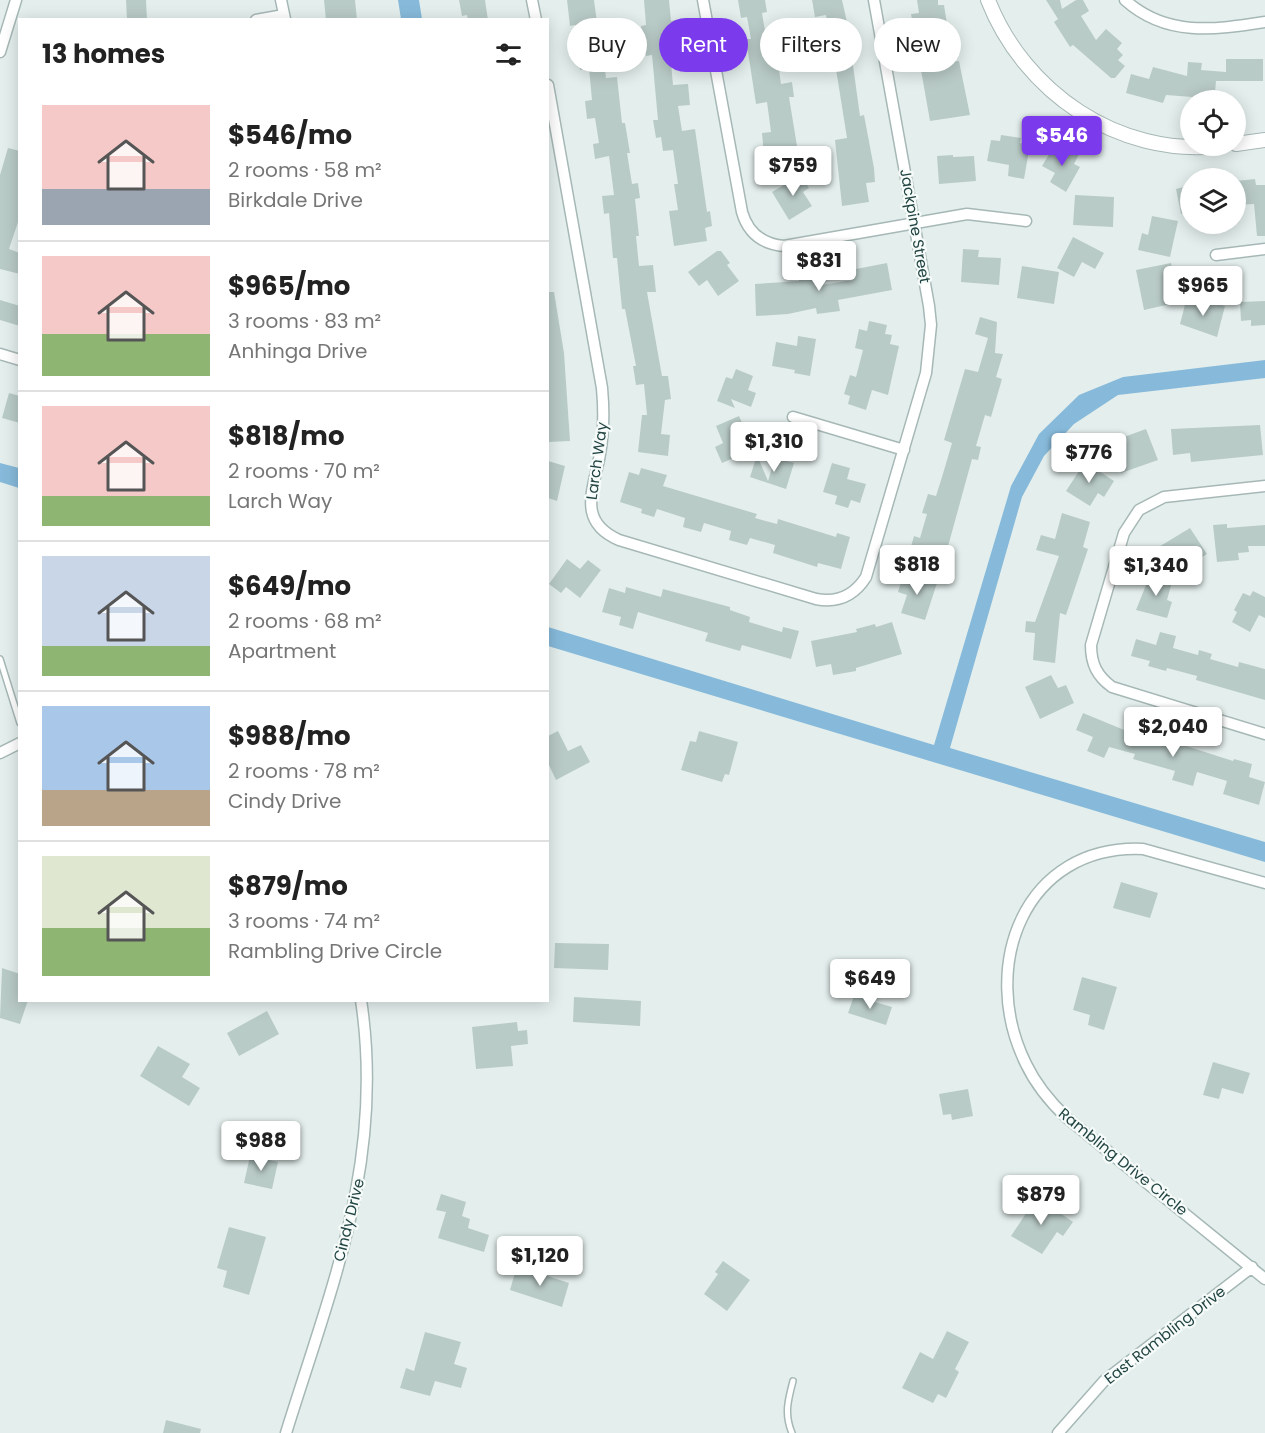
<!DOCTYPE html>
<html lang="en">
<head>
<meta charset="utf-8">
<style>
  body { margin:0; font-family:Poppins,sans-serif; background:#f2f2f2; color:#222; height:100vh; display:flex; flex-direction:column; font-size:22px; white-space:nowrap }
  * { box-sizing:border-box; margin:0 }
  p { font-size:20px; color:#767676 }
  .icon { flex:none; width:33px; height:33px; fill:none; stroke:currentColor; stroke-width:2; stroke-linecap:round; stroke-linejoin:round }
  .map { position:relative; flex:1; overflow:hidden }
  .sheet { position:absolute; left:18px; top:18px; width:531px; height:984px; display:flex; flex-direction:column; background:#fff; border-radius:0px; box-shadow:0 3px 15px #0003 }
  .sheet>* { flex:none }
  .guide { position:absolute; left:567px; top:18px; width:570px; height:54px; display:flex; gap:12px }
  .buttons { position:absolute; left:1180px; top:90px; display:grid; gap:12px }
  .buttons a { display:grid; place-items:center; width:66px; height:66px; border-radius:50%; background:#fff; box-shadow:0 3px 15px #0003; font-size:30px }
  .price { position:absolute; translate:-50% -51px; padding:0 14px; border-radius:6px; background:#fff; color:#222; font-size:20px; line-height:39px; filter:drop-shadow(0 2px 3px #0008) }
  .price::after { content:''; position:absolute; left:50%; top:36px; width:18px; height:14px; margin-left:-9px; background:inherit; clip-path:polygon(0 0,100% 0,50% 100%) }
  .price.current { background:#7c3aed; color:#fff }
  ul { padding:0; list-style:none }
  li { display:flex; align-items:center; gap:18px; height:150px; padding:0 24px }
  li+li { border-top:2px solid #e0e0e0 }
  li span { display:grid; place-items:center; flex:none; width:168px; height:120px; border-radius:0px; color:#555 }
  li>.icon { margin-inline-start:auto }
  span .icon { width:72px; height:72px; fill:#fffc; stroke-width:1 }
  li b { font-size:26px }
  h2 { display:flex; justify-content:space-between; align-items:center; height:72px; padding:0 24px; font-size:26px }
  .pill { padding:0 21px; border-radius:27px; background:#fff; box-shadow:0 3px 15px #0003; font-size:21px; line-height:54px }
  .pill.current { background:#7c3aed; color:#fff }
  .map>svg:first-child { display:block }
  .water { fill:#87bada }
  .building { fill:#b9cbc7 }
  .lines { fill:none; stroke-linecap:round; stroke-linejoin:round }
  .service-casing { stroke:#a6b8b6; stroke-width:8 }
  .minor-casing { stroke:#a6b8b6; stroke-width:13 }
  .tertiary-casing { stroke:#a6b8b6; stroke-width:16 }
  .service { stroke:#fff; stroke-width:5 }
  .minor { stroke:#fff; stroke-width:10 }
  .tertiary { stroke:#fff; stroke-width:14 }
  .labels { text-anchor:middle; stroke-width:4.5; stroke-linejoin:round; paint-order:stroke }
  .street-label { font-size:15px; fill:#214442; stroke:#f6fbf9 }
</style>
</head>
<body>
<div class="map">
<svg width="1265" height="1433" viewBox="0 0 1265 1433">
  <rect width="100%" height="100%" fill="#e4efed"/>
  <path class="water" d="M398,0h21l3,19h-21z
    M1265,360v18l-147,17 -44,29 -30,32 -22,41 -72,251 315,94v20l-717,-216v-19l386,118 77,-259 28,-52 40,-39 44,-18z
    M0,463l19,5v20l-19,-6z"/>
  <path class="building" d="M126,0h20l1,20h-20z
    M324,0h31l2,20h-31z
    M459,0h26l3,20h-20l-1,-5 -5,1z
    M567,0h27l4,30h5l2,16 -3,1 4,31 11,-1 5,46h3l5,30h-3l5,31 6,-1 2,15 -5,1 4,37h-3l3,30 14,-1 3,27h-9l15,84h6l3,23 -6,1 -4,34 9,1 -2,21 -30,-4 4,-37h5l-3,-31 -8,1 -3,-19h3l-11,-57h-3l-5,-51h-4l-4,-45 -5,1 -2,-18 12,-1 -5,-39 -14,3 -2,-15 6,-1 -4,-25 -8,1 -2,-18 7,-1 -3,-32 -9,2 -5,-45 -5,1z
    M644,0h25l2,21 4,-1 2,15 -5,1 2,16h-4l3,33 15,-1 2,21 -12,1 4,25 13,-2 12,83 3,-1 2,15 -7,2 2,13 -33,5 -5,-35 9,-1 -4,-26h4l-5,-34 -10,1 -2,-14 -5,1 -3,-18h5l-6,-65 -6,1 -5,-30 5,-1z
    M738,0h27l2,12 -5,1 4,24 8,-2 7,49 11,-2 2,15h-5l8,49h-5l2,22 -22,2 -2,-16 -6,1 -2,-22 9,-1 -4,-30 -11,2 -10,-65h5l-4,-22 -6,1z
    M812,0h30l5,22 13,94 4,-1 10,53 1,14 -9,1 3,19 -27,4 -7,-66 12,-2 -12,-75 -16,2 -2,-18 13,-2 -4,-30 -11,2z
    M917,0h21v5h6l4,26 -5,1 5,30 11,-1 11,54 -40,6 -19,-107 8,-1z
    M1046,0h14l2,9 14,-9h7l6,11 -8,5 15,24 10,-11 16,14 -5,6 6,6 -5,5 7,6 -10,12h-4l-38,-33 -3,2 -16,-25 4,-3z
    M1226,59h37v22h-47l-1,11 -9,-1 -1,7 -39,-3 -3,8 -37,-10 5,-19 18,5 4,-12 34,9 1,-14 14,1 -1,7 25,2z
    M1001,135l20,3 -1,5 10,2 -6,34 -16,-3 1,-11 -22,-4 4,-21 9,1z
    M1054,146l12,7 3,-4 10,5 -5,10 6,3 -14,25 -16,-10 5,-9 -13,-7z
    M8,148l12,3v65l-11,33 11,4v21l-20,-5v-94z
    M953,155v2l21,-1 2,25 -37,3 -2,-28z
    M801,175l8,13 -6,4 9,14 -23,14 -17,-28z
    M1255,179l1,6h9v51h-8l-3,-32 -18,1v-24z
    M1191,185v27l-10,2 -5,-25z
    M1075,195l39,2 -1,30 -40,-2z
    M1152,216l26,5 -8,36 -32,-7 4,-17 6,2z
    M1073,237l31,16 -9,16 -13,-7 -8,15 -17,-9z
    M963,249l16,1 -1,7 23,1 -2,27 -38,-3z
    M717,251h4l9,12 -3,2 12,16 -21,15 -11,-16 -8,6 -11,-14z
    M887,263l5,27 -54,10 2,11 -23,3 -1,-6 -28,6 -32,2 -1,-32 44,-3v-4l15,-2 1,11 38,-6 -2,-10z
    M1171,263l4,18 -5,1 5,21 -31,7 -8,-40z
    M1022,266l37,6 -5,32 -37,-6z
    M548,292h6l10,61 6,88 -22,1z
    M0,300l20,6v20l-20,-6z
    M1186,301l18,4 1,-4 20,5 -8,31 -37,-13z
    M1265,301v24l-14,1v-6l-10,1 -1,-19z
    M980,317l17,5 -2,31 8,1 -7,23 6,2 -11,38 -6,-2 -9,31 5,1 -3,13 -6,-1 -28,102 -34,-11 4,-14 6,2 7,-24 -5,-1 6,-19 8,2 6,-19 10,-34 -8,-3 21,-71 13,3 10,-34 -13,-4z
    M869,321l18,4 -2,9 7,1 -2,9 9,2 -11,49 -16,-5 -6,20 -18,-6 2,-8 -6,-2 6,-19 6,2 7,-27 -8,-2 4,-19 8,2z
    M798,336l18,3 -6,37 -16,-3 1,-3 -23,-4 4,-24 21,4z
    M736,369l17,7 -5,14 8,3 -5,14 -20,-8 4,9 -18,-7 9,-24 6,2z
    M9,393l11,3v27l-18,-5z
    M739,416l15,33 -32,14 -7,-16 8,-4 -7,-17z
    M1260,425l3,30 -72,7 -1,-9 -17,2 -2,-26z
    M1146,429l12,31 -37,13 -11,-31z
    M757,455l11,26 7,-23 19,5 -8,26 -36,-12z
    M548,461l17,5 -8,35 -9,-3z
    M1085,462l29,19 -10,16 -6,-4 -8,13 -24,-15z
    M832,463l18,5 -3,11 19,5 -6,19 -9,-3 -3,8 -13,-4 2,-8 -14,-4z
    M641,468l26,7 -4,11 94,28 -2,4 22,6 1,-5 58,18 1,-4 13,4 -9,32 -23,-6 -1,4 -44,-14 2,-8 -25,-7 -3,7 -18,-5 2,-9 -27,-8 -3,9 -18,-5 2,-9 -28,-9 -3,8 -13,-4 1,-4 -22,-7 9,-30 10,3z
    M1062,513l28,9 -7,25 5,2 -22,66 -6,-2 -5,50 -22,-3 2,-27 -10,-1 1,-11 9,1 24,-66 -23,-6 5,-15 14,4z
    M1227,524v4l38,-3v21h-17l1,6 -11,1 1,7 -22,2 -4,-37z
    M1190,528l17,26 -33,20 -17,-26z
    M567,559l13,10 8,-9 13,10 -21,28 -14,-11 -5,6 -12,-9z
    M904,573l33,10 -12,37 -24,-7 6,-18 -9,-3z
    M1150,575l22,7 -5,18 5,2 -5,16 -31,-8z
    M626,587l35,10 2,-8 67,18v3l20,7 -1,5 33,10 1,-5 16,4 -8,28 -49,-14 -2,6 -35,-10 3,-8 -70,-21 -5,17 -14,-4 2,-8 -19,-5 7,-24 16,5z
    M1253,591l12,6v21l-6,-3 -9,17 -18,-10 5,-10 -3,-2 9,-17 7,3z
    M892,622l10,32 -46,14v3l-23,4 -2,-11 -15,3 -5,-26 46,-9 -1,-3 19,-5 1,3z
    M1160,632l16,4 -3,12 25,7 1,-5 13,4 -2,5 28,8 1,-5 26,7v31l-69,-20 1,-4 -30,-8 -1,3 -18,-5 2,-5 -19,-5 5,-17 20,6z
    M1051,675l7,13 8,-3 8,18 -34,16 -15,-32z
    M1083,713l46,19 1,-4 103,33 1,-2 18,5 -3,13 16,5 -6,23 -36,-11 4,-13 -30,-9 -4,14 -21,-6 3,-9 -42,-12 2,-5 -26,-7 -5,11 -17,-7 6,-14 -17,-7z
    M558,731l10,20 13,-6 9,17 -34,18 -8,-17v-27z
    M699,731l39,11 -9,33 -4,-1 -3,8 -41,-12 9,-29 6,1z
    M1121,882l37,11 -8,25 -37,-10z
    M555,943l54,1 -1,26 -54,-2z
    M2,968l18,6v26h8l-8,24 -20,-6z
    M880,973l3,16 -11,3 -4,-17z
    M1082,977l35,10 -13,43 -16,-5 2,-10 -17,-5z
    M854,996l38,11 -6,18 -38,-12z
    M574,997l67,4 -1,25 -67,-4z
    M267,1011l12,23 -40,22 -12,-23z
    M517,1022l1,9 9,-1 1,14 -17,2 2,20 -37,3 -4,-42z
    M158,1046l32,18 -8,13 18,11 -11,18 -49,-30z
    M1213,1062l37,11 -7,21 -21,-6 -3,11 -16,-4z
    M968,1089l5,27 -21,4 -1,-6 -8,1 -4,-21z
    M250,1156l28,6 -6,27 -28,-6z
    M441,1194l25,8 -4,14 8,3 -2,9 21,7 -5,17 -46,-14 8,-26 -10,-2z
    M1037,1197l36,25 -10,14 -6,-4 -15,22 -31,-18z
    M229,1227l37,10 -17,58 -26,-8 4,-16 -10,-3z
    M723,1261l27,19 -23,31 -23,-17 14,-20 -3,-2z
    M517,1266l52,17 -7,24 -52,-17z
    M947,1331l22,11 -14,27 4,3 -13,26 -8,-4 -5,9 -31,-15 18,-36 13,7z
    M425,1332l36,10 -7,22 13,4 -6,20 -26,-7 -5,15 -30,-8 6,-20 8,3z
    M166,1420l35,9 -1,4h-37z"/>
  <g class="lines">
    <defs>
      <path id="service" d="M0,659l20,64
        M792,1433c-8,-19 -4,-33 1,-52"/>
      <path id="minor" d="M281,0l4,19
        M532,0l4,20
        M703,0l39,212c6,21 20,32 42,34l183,-32 59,7
        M1125,0c41,37 89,30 140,22
        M256,20l28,-5
        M0,52l16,-52
        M548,85l54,303c2,22 2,44 -2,66 -6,35 -24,67 19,86l197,59c21,4 38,-3 50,-22l60,-204 5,-48 -2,-19 -55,-306
        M1216,255l49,-6
        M0,354l20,6
        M793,417l111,33
        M1265,486l-101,11 -25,13 -15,23 -33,112c0,19 6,31 21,42l153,47
        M0,753l20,-10
        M1265,883l-122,-34c-119,-5 -165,118 -117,215 10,21 24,38 41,54l198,161
        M286,1433c46,-148 99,-274 75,-433
        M1058,1433l46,-52 148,-114"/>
      <path id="tertiary" d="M988,0c36,92 130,157 231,146
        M1236,144l29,-4"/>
    </defs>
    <use href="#service" class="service-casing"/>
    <use href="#minor" class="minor-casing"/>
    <use href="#tertiary" class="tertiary-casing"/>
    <use href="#service" class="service"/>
    <use href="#minor" class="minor"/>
    <use href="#tertiary" class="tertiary"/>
  </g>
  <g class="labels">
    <g class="street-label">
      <text transform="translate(915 226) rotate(80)" y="5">Jackpine Street</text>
      <text transform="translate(597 461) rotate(-82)" y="5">Larch Way</text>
      <text transform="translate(1123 1162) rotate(39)" y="5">Rambling Drive Circle</text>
      <text transform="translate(349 1220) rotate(-76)" y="5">Cindy Drive</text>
      <text transform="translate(1165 1335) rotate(-38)" y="5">East Rambling Drive</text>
    </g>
  </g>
</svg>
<div class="buttons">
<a><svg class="icon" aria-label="locate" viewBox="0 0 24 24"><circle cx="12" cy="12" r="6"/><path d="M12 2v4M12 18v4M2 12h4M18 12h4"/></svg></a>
<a><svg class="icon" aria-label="layers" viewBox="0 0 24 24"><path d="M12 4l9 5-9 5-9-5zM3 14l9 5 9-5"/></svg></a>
</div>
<b class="price current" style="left:1062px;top:167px">$546</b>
<b class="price" style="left:793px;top:197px">$759</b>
<b class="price" style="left:819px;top:292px">$831</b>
<b class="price" style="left:1203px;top:317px">$965</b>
<b class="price" style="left:774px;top:473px">$1,310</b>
<b class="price" style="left:1089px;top:484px">$776</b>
<b class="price" style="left:917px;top:596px">$818</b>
<b class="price" style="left:1156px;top:597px">$1,340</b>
<b class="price" style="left:1173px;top:758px">$2,040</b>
<b class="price" style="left:870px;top:1010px">$649</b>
<b class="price" style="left:261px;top:1172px">$988</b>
<b class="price" style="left:1041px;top:1226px">$879</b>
<b class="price" style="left:540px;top:1287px">$1,120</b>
<div class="guide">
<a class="pill">Buy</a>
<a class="pill current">Rent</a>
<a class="pill">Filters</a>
<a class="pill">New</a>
</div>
<section class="sheet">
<h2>13 homes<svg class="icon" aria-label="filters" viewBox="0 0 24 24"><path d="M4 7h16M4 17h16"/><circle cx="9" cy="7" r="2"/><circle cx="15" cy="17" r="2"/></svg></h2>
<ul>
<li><span style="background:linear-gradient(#f6c9c9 70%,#9aa5b1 0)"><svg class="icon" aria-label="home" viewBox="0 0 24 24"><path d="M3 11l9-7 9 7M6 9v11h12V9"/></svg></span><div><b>$546/mo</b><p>2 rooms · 58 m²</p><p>Birkdale Drive</p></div></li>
<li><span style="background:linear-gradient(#f6c9c9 65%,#8fb573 0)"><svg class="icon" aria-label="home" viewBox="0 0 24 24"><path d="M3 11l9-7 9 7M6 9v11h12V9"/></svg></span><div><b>$965/mo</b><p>3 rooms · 83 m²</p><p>Anhinga Drive</p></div></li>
<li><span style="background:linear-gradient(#f6c9c9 75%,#8fb573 0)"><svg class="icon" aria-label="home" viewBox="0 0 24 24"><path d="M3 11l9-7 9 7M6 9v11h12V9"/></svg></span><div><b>$818/mo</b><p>2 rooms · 70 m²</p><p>Larch Way</p></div></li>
<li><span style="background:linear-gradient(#c9d6e8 75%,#8fb573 0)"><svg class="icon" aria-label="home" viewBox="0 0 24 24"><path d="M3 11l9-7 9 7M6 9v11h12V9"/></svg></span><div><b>$649/mo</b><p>2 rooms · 68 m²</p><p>Apartment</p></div></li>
<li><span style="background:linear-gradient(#a9c7e8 70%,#b9a48a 0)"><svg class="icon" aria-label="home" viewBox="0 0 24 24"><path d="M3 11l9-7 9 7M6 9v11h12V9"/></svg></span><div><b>$988/mo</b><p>2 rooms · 78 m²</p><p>Cindy Drive</p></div></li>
<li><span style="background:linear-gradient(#dfe7d0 60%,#8fb573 0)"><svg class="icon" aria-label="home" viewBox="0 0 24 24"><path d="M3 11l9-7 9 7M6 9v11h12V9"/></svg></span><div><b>$879/mo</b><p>3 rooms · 74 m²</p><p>Rambling Drive Circle</p></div></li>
</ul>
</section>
</div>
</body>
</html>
